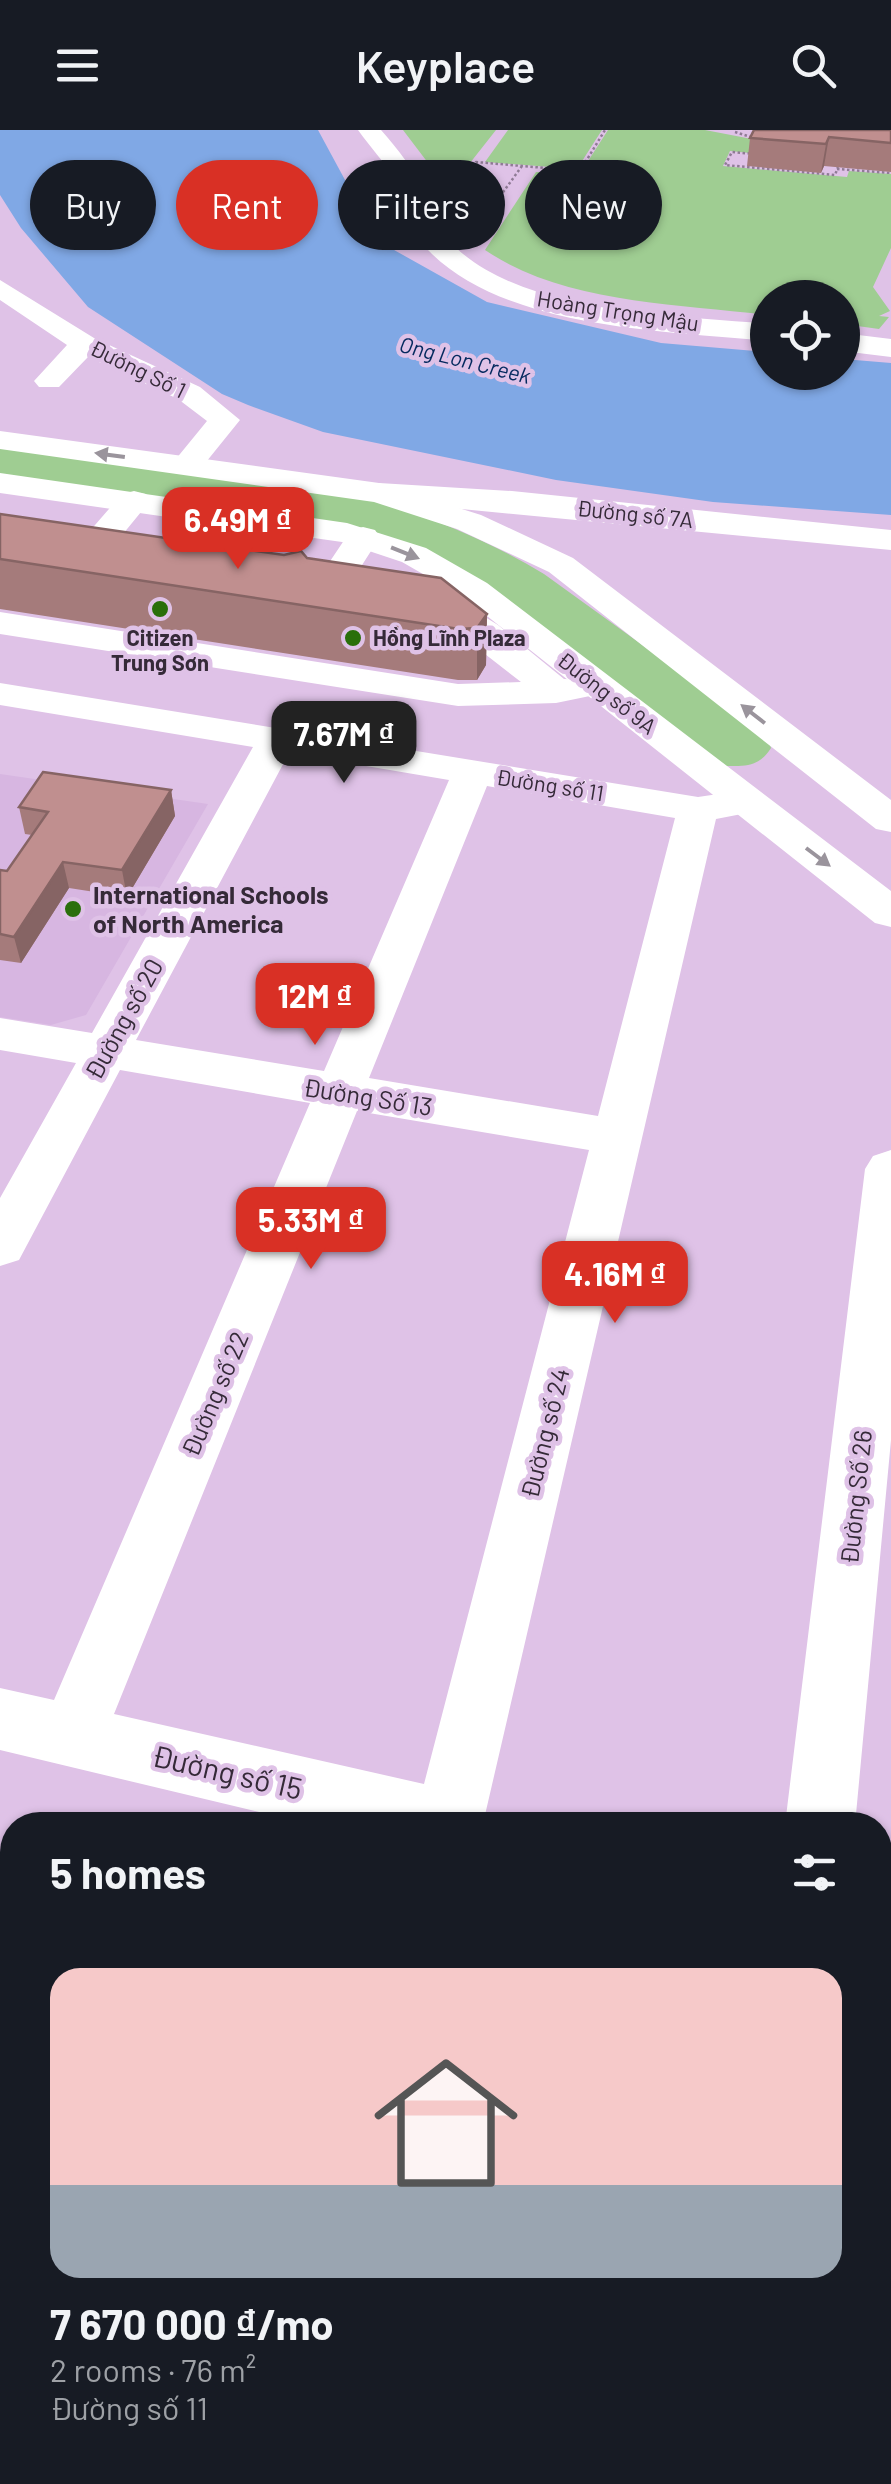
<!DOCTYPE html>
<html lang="en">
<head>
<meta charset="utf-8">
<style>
  body { margin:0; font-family:Barlow,sans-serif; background:#242831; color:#f1f3f6; height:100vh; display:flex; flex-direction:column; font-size:38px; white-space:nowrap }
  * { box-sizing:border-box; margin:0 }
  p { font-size:32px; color:#9ea1a6 }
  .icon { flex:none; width:55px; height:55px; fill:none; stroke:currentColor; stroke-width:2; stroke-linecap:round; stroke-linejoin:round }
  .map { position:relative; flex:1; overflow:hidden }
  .sheet { position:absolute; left:0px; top:1682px; width:892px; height:672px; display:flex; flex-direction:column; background:#171b24; border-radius:40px 40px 0 0; box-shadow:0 2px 8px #0004 }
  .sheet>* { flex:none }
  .top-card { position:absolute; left:30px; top:30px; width:832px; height:90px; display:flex; gap:20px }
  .tools { position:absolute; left:750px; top:150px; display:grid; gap:20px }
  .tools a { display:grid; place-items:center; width:110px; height:110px; border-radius:50%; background:#171b24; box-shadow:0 2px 8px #0004; font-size:50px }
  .price { position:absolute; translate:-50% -85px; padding:0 22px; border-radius:20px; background:#d93025; color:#fff; font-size:32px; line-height:65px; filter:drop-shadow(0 2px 5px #0008) }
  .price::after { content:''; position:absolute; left:50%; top:60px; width:30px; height:22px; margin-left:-15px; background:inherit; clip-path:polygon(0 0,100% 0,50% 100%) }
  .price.current { background:#222; color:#fff }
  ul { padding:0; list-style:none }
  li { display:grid; align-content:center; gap:20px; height:530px; padding:0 50px }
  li+li { border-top:2px solid #363941 }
  li span { display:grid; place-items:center; height:310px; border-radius:30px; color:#555 }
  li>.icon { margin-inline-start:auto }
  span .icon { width:180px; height:180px; fill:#fffc; stroke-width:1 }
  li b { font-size:42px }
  h2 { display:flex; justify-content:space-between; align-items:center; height:120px; padding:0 50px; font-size:42px }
  .pill { padding:0 35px; border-radius:45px; background:#171b24; box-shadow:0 2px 8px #0004; font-size:35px; line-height:90px }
  .pill.current { background:#d93025; color:#fff }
  header { display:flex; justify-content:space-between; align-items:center; height:130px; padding:0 50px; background:#171b24; font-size:45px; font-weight:600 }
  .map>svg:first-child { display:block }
  .built { fill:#d7b6e1 }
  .green { fill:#9fcd92 }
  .water { fill:#80a8e5 }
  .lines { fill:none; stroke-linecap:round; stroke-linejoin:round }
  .path { stroke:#8f7b95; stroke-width:2.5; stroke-dasharray:2.5 2.5; stroke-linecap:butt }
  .minor { fill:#fff; fill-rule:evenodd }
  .major { fill:#fff; fill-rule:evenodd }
  .wall { fill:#a57b7b }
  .shaded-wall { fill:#866464 }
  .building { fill:#c08f8f; stroke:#866464; stroke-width:2.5 }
  .oneway { fill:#9a949c }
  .poi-dot { fill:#2a6f0b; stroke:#dfc2e7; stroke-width:4 }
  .labels { text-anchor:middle; stroke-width:9; stroke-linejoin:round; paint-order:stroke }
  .far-street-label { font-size:22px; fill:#352a38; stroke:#dfc2e7 }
  .far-water-label { font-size:22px; font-style:italic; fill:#04295e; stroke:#dfc2e7 }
  .far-poi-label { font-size:22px; font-weight:bold; fill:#352a38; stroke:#dfc2e7 }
  .poi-label { font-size:25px; font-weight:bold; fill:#352a38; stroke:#dfc2e7; text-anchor:start }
  .street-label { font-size:25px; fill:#352a38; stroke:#dfc2e7 }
  .near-street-label { font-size:30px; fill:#352a38; stroke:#dfc2e7 }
</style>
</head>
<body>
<header><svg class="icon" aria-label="menu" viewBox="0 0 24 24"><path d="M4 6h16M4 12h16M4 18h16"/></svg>Keyplace<svg class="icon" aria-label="search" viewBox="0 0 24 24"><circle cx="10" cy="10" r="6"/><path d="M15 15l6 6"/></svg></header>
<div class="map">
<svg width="891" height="2354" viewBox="0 0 891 2354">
  <rect width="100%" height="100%" fill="#dfc2e7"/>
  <path class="built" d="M0,644l208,30 -122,211 -35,10 -51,-8z"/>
  <path class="green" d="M403,0h93l-41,52 -14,-2z
    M508,0h94l-25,39 -92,-7z
    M608,0h97l52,10 2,14 -29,-3 -7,15 124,11 2,-6 42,3v74l-18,39 17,24 -11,5 10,1 -10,12 -36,-5 -1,-26h-74l-1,17c-92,-12 -202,-11 -282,-65l51,-78h45z
    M0,316l371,53c61,18 118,42 173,75l223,161 4,13c-12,19 -25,18 -46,18l-313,-219 -412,-69z"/>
  <path class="water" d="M0,0h318l60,111 109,61 174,41 106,9 1,20h74l1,-13 48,4v152l-178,-13 -157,-22 -233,-48 -75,-27 -26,-11 -134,-87 -67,-79 -21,-33z"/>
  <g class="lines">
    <path class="path" d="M735,2l19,6
      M755,24l-23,-2 -7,13 110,10 3,-8
      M522,36l-42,58 -9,-2 -15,-30 20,-30 104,9 25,-41
      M837,39l54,4"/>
    <path class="minor" d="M0,150l94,58 106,49 40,33 -42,52h-22l-5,-7 36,-44 -29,-22 -90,-42 -29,30h-20l-5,-6 33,-36 -67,-45z
      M379,353l133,8 379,39v20l-524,-50 -4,-7 4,-7z
      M134,361l12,3 4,7 -54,66 -12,3 -84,-12v-20l75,10 47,-54z
      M363,397l12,3 5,7 -34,53 126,19 26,16 66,54 26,1 6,8 -6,8 -34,7 -98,3 -458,-72v-22l458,72 63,-2 -72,-56 -138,-21 -5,-8 45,-67z
      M0,553l698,114 34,-5 15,3 6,9 -6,9 -31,6 -231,996 5,10h-177l-313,-75v-62l54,12 256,-597 -190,-33 -101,190 -19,6v-68l76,-135 -76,-13v-32l92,15 161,-286 -253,-42zM289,623l160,27 -125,291 -188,-31zM487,656l188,32 -77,298 -229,-38zM357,981l232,39 -165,634 -310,-70z
      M891,1020v290l-36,385h-70l80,-656 8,-13z"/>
    <path class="major" d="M358,0h23c17,19 33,40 44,63 7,15 11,34 23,47 70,75 225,75 320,84v17c-103,-10 -258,-12 -336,-87 -20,-20 -25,-50 -38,-75 -10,-18 -24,-32 -36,-49z
      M842,203l49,6v18l-49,-6z
      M0,301l379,52 102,32 92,43 318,242v32l-15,-3 -327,-257 -92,-43 -83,-27 -374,-53z
      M0,343l347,50 79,25 61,35 404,308v36l-16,-4 -412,-326 -61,-35 -60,-20 -342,-49z"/>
  </g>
  <path class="wall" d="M891,0v42l-67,-6 -3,7 -74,-7 3,-28z
    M0,384l307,44 180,56 -1,51 -9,15h-19l-458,-71z
    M171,660l4,26 -48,81 -58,-9 -48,75 -21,-3v-90l7,1 25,-36 -7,-1 -6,-27z"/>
  <path class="shaded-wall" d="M829,7l-5,29 -3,7 5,-29z
    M487,484l-1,51 -9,15v-52z
    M171,660l4,26 -48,81 -5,-27z
    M63,732l6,26 -48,75 -7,-26z"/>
  <path class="building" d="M754,0h137v13l-62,-6 -3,7 -76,-6z
    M0,384l284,41 17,-4 6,7 134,20 46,36 -10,14 -18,1 -459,-70z
    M43,642l128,18 -49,80 -59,-8 -49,75 -14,-3v-64l7,1 41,-59 -29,-5z"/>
  <defs><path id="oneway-solid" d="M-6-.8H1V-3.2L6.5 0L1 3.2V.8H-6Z" transform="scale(2.5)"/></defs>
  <g class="oneway">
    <use href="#oneway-solid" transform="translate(110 325) rotate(-172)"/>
    <use href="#oneway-solid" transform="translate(405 423) rotate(22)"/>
    <use href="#oneway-solid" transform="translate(753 584) rotate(-142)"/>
    <use href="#oneway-solid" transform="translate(818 727) rotate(37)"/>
  </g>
  <g class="poi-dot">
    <circle cx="160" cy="479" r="10"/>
    <circle cx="353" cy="508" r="10"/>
    <circle cx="73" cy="779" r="10"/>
  </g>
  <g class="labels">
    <g class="far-street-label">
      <text transform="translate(618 181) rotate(9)" y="8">Hoàng Trọng Mậu</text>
      <text transform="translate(138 239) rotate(26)" y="8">Đường Số 1</text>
      <text transform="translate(635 384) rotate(6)" y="8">Đường số 7A</text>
      <text transform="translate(607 563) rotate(38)" y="8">Đường số 9A</text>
      <text transform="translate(550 655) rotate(9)" y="8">Đường số 11</text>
    </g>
    <g class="far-water-label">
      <text transform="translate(465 230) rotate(14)" y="8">Ong Lon Creek</text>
    </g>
    <g class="far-poi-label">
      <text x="160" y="516">Citizen<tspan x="160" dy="25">Trung Sơn</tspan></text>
      <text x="373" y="516" text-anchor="start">Hồng Lĩnh Plaza</text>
    </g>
    <g class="poi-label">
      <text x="93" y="774">International Schools<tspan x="93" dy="29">of North America</tspan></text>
    </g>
    <g class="street-label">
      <text transform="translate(124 889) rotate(-61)" y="9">Đường số 20</text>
      <text transform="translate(368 967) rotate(9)" y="9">Đường Số 13</text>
      <text transform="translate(215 1264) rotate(-67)" y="9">Đường số 22</text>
      <text transform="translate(545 1303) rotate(-76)" y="9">Đường số 24</text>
      <text transform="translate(856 1367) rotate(-84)" y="9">Đường Số 26</text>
    </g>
    <g class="near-street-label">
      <text transform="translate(227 1643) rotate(13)" y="10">Đường số 15</text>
    </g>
  </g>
</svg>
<div class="tools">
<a><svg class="icon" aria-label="locate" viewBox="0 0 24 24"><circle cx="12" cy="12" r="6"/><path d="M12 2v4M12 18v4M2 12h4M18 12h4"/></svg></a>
</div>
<b class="price" style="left:238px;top:442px">6.49M ₫</b>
<b class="price current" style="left:344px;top:656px">7.67M ₫</b>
<b class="price" style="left:315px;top:918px">12M ₫</b>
<b class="price" style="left:311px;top:1142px">5.33M ₫</b>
<b class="price" style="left:615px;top:1196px">4.16M ₫</b>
<div class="top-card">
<a class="pill">Buy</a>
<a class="pill current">Rent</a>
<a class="pill">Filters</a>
<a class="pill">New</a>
</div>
<section class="sheet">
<h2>5 homes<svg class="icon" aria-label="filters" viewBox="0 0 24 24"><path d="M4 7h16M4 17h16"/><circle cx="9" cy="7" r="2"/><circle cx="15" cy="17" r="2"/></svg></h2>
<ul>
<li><span style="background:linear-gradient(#f6c9c9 70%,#9aa5b1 0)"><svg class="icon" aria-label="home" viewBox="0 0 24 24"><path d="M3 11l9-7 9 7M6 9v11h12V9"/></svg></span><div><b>7 670 000 ₫/mo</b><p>2 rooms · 76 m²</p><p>Đường số 11</p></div></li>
</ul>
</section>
</div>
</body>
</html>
